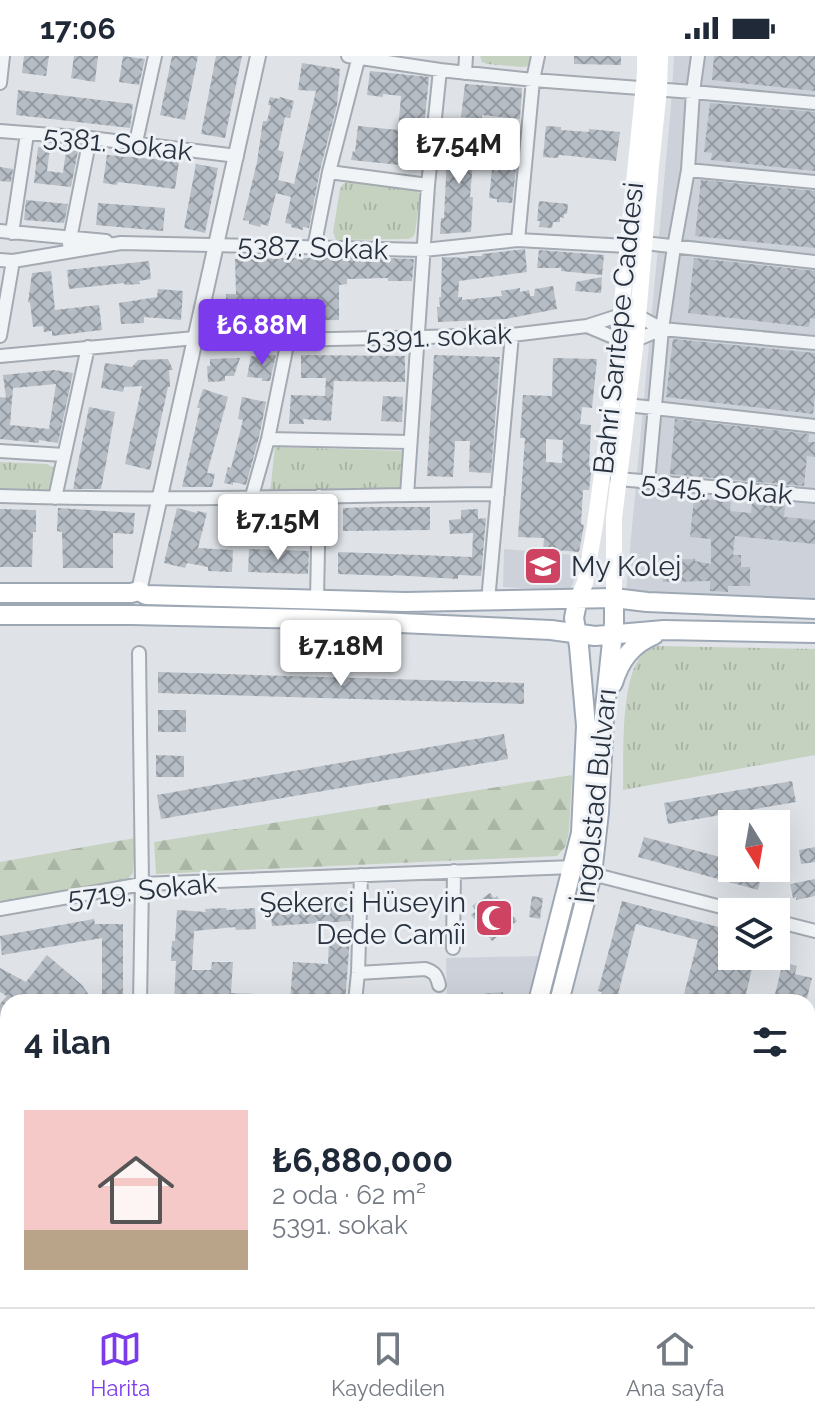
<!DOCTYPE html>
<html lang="tr">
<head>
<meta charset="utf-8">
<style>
  body { margin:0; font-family:Raleway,sans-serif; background:#f6f6f7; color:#1f2937; height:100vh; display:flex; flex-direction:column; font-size:30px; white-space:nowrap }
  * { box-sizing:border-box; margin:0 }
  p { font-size:26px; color:#747a83 }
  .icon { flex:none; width:44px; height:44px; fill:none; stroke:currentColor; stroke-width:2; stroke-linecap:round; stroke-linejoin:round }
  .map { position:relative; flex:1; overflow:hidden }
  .panel { position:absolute; left:0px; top:938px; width:816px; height:314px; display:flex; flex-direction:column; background:#fff; border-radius:24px 24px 0 0; box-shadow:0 8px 32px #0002 }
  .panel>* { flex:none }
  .needle { width:52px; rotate:169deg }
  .controls { position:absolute; left:718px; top:754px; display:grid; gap:16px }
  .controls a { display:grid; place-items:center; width:72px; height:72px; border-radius:0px; background:#fff; box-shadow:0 8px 32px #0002; font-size:40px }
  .price { position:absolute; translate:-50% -68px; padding:0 18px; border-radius:8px; background:#fff; color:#222; font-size:26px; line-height:52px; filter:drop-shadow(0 2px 4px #0008) }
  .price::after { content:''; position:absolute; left:50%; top:48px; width:24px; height:18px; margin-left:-12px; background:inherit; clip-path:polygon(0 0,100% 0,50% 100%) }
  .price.selected { background:#7c3aed; color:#fff }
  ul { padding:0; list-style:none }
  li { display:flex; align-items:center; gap:24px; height:200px; padding:0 24px }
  li span { display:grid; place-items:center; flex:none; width:224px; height:160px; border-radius:0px; color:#555 }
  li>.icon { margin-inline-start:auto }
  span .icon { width:96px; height:96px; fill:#fffc; stroke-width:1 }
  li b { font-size:34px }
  h2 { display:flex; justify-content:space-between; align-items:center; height:96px; padding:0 24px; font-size:34px }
  .status { display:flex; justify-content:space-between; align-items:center; height:56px; padding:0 40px; background:#fff; direction:ltr }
  .status svg { height:22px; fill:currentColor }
  .tabs { display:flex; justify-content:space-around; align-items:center; height:112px; border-top:2px solid #e0e1e3; background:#fff; font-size:22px; color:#747a83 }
  .tabs a { display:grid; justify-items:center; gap:4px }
  .tabs .selected { color:#7c3aed }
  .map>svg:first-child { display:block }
  .built { fill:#cdd2da }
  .grass { fill:url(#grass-tufts) }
  .forest { fill:url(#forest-firs) }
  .building { fill:url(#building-cross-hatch); fill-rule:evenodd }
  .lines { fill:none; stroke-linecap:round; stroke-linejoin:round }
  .minor-casing { stroke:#a4aab2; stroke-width:16 }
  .tertiary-casing { stroke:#a4aab2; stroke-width:18 }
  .primary-casing { stroke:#9ea8b4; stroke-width:22 }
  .minor { stroke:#f1f4f6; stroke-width:12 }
  .tertiary { stroke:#f1f4f6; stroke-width:14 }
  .secondary { stroke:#fff; stroke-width:16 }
  .primary { stroke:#fff; stroke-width:18 }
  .labels { text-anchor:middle; stroke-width:6; stroke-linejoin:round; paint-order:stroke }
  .street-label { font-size:28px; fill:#28323f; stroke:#eef2f6 }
  .poi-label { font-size:28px; fill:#28323f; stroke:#eef2f6; text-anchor:start }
</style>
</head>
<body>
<div class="status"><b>17:06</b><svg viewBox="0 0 49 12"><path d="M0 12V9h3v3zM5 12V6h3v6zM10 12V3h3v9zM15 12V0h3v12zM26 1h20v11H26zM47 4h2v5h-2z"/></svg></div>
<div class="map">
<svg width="815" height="1251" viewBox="0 0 815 1251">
  <defs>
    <pattern id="grass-tufts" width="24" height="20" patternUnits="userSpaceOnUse" patternTransform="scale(2)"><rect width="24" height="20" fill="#c6d2c0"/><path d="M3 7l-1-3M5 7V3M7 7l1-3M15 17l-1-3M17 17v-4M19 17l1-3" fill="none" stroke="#aab5a6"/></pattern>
    <pattern id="forest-firs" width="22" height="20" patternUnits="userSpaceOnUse" patternTransform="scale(2)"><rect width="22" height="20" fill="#c6d2c0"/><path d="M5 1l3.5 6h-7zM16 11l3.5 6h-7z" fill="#aab5a6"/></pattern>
    <pattern id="building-cross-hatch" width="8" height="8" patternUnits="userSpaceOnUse" patternTransform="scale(2)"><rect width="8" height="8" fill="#b6bdc5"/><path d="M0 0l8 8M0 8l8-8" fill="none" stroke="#949aa1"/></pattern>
  </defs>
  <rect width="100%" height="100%" fill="#dfe3e8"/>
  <path class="built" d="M674,0h141v543l-189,-7 45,-486z
    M504,493l81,7 -7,19 -4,5 -4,11 -67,-4z
    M539,900l-12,46h-80l-1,-44z
    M808,1169l7,1v73l-7,-2z"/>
  <path class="grass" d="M480,0h51l-3,10 -5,1 -36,-3 -5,-2z
    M348,126l69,7 3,7 -5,37 -2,4 -5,2 -72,1 -3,-8 7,-43 3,-5z
    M275,391l131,4 -1,40 -135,2z
    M0,406l47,2 7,4v19l-2,5h-52z
    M657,590l158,3v106l-192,35c1,-32 -4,-119 23,-139 3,-2 7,-4 11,-5z"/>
  <path class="forest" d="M572,719l-3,56 -3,15 -9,10 -401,18 -2,-32z
    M135,782l-2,35 -9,10 -124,21v-42z"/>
  <path class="building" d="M24,0h25l-3,20 -24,-3z
    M74,0h24l-3,26 -24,-4z
    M123,0l22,3 -6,26 -20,-3z
    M172,0h26l-13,64 -25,-5z
    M216,0h26l-17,82 -24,-4z
    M574,0h47v9l-47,-1z
    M714,0h101v35l-103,-11z
    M302,7l38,6 -3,36 -17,65 -11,58 -6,-1v3l-12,-3v-3l-6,-1 6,-26 -15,-4 -8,33 -7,-2 -1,3 -11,-3v-3l-6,-1 14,-58 6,-41h4l4,-16h-3l2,-8 9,2 1,-2 14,4 -4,17 -5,-1 -7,33 6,2 -6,28 16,4 22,-93 -18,-1z
    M370,15l59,6 -9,90 -69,-7 2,-9 2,1 3,-26 40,4 3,-34 -18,-2v3l-16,-2z
    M465,28l57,4 -2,31 -38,-4v4l-21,-2z
    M18,34l115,14 -3,24 -114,-13z
    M710,47l105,9v59l-104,-11 1,-7 -8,-1z
    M546,70l15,1v3l28,2v-3l31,3 -4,29 -45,-5 -12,-1 -1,3 -15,-1z
    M448,80l27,2 -5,59h3l-2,35 -31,2 1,-16h3z
    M38,91l12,1 -3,23 16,2 3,-23 12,1 -7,36 -37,-4z
    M107,99l72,6 -4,28 -57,-7 -1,3 -14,-2z
    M196,108l22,4 -13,65 -21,-5z
    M0,111l13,2 -2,13 -11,-1z
    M498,112l18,1 -4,34 -15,-1v-3l-8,-1 3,-28 6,1z
    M701,124l114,11v57l-120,-12z
    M26,144l42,4 -4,19 -40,-3z
    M539,145l29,3 -1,10h-3v4l-4,-1v5h-7l-1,6 -13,-1 1,-6h-3z
    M98,147l67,5 -2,23 -67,-6z
    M525,193l2,23 -68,9 -1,16h4v3l40,-4 -1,-5 19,-3v4l9,-2 1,6h4l1,-7 18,-3 4,23 -51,10 -68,3 -1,-15h3l-1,-10h2l1,-40 26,1v-2h14v-2z
    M539,194l65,5 -2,20 -41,-4v-3h-24z
    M357,201l57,2 -2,22h-24v-3l-41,1v5l-8,1v35l-113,1v-27h10l-1,-35z
    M694,202l121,13v48l-5,-1 -1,9 -121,-14z
    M149,205l2,18 -12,2 1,3 -15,1 -1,-2 -9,1 -46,5 -2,-19z
    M51,215l4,39 44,-5 3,25 -50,6v-5l-8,1 -1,-6 -10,1 -3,-25 -2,1 4,-30z
    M602,221l-1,16 -26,-2 1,-9z
    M158,233l25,2 -2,29 -37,-3v6l-23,1 -2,-21 38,-6z
    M673,283l142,14v41l-2,20 -147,-17z
    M263,299h13l-6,26h-8v-3l-15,-1 4,-21 12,1z
    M301,299l104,1v26l-71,-1 -3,40 -28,-2 1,5h-15l2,-29 34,1 1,-18h-25z
    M434,299l66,2 -9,116 -22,-1 1,-31h-15l-2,36 -26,-1z
    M240,302l-6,18h-9v5l-17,1 -1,-16h3v-7z
    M553,302l44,1 -5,49 -10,-1 -2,17 11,1 -2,41h3l-3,24h-6l-2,34 3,1 -5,27 -36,-3 1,-11 -26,-1 7,-99h-5l3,-43 29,1zM546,383l17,1 -1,23 -16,-1z
    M168,303l5,11h-4l1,17h-2l-18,83 -25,-6 17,-78 -18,1 -1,5 -22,-4 4,-25 27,4 6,-7z
    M54,314l19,3 -15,70 -19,-3v3l-39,-4v-42l6,1 -3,-23zM56,328l-7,45 -39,-4 3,-37z
    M203,333l25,8 -21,76 8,1 -3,13h-30l18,-79h-3z
    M383,340l20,1 -1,25 -21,-1z
    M242,341l24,5 -7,35 -13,48 -13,-3v3l-9,-2 4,-16 3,1 12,-48 -5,-1z
    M89,351l26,5 -8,46 -6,31h-28z
    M675,363l134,15 -1,8h7v15l-8,-1 -3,30 -134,-12z
    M694,442l37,4 -1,9 21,2 1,-10 33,3 -1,11 31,3v24l-80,-8 -2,19h8v12h9v19h-22v6l-18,-1v-10l-47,1v-22l32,-1v2l16,3v-25l-21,-2z
    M375,451h55v23l-87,1v-23z
    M58,452l77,5 -2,21 -20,-1v35h-50l-1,-36 -5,-1z
    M177,452l20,5v-2l10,2 -9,35 35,2 -1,22 -24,-1v-4l-21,-4 -2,5 -21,-5z
    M310,452l-1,21 -91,3v-21z
    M0,453l36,1v22h-3l-1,35h-32z
    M478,453v10l8,-1 -5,58 -23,-1v4l-65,-4v1l-55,-2v-22l134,5 1,-24 -23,1 -1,-14 12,-1v-9z
    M249,493l60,2 -1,23 -60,-2z
    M158,616l366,11v21l-366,-11z
    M158,654h28v22h-28z
    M504,678l4,25 -347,60 -4,-24z
    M156,699l28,1v21h-28z
    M792,725l4,21 -128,22 -4,-21z
    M644,781l84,22 -2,9 37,2 -5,20 -120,-33z
    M815,791v15l-14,2 -2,-14z
    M815,823v17l-19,4v-3l-3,1 -3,-14z
    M490,837l4,5 3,-2 20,25 -25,20 -21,-26 5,-4 -4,-5z
    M532,840l11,2 -3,21 -11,-2z
    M349,844l2,21 -79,5 -2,-21 21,-2v3l38,-2v-3z
    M622,845l100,27v3l10,3v22h23l-11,46h-62l16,-62 -62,-16 -20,78h-16l2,-10 -4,-1z
    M226,852l1,2 28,-2 1,21 -20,1 -1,-3 -41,4 -2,39h19l1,-8h21l-2,31 25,1 -1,8h-81l2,-41h-5l1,-20h3l2,-31 29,2 -1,-3z
    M94,863l1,5h28v73h-21v-59l-100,17 -2,-19z
    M329,880l21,1 -5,65h-55l3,-40 35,2z
    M47,899l35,30 12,17h-86v30l-8,-7v-21l7,-8 -7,-4v-24l26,14z
    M783,906l14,4 -2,8 17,4 -6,24h-33z
    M503,936l1,10h-46v-6z
    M0,1004l8,2v46l-8,-7z
    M8,1098v25l-8,-9v-8z
    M8,1132v23l-8,3v-20z"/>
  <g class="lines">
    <defs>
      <path id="minor" d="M348,0l92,14 93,10 160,12 122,11
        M465,17l1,-17
        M0,27l3,-27
        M0,75l90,7 147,18
        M136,86l19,-86
        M688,114l127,12
        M329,116l99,13
        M0,175l106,10
        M12,177l15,-99
        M518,184l15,-160 5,-24
        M644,187l171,19
        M69,188l21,-106
        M314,192l15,-76 30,-116
        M0,204l13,1 108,-18 303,7 94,-10 109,6
        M587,270l31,13 18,1 26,-11
        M0,280l13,-75
        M0,300l195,-18 93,2 224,-5 75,-9 34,-11 17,1 24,13 153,14
        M627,349l188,21
        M268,383l141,3
        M0,395l64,4
        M618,423l197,17
        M648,426l14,-153 12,-82 14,-77 5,-78 5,-36
        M407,439l21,-310 12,-115
        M0,440c166,6 332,-1 498,-2
        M252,440l16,-57 20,-99
        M55,442l33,-151
        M317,544l2,-104
        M488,545l24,-266
        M139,597l3,231 -2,118
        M592,818l149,38
        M0,853l142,-25 431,-17
        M776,865l39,10
        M453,892l1,-77
        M358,917l67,-4c10,3 12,7 14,16
        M355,946l3,-29 3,-98
        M808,1052l7,-28
        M70,1244v7
        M135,1251l1,-7
        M755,1251l2,-7"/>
      <path id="tertiary" d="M139,535l119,-535
        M0,1196h8
        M692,1244l31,7"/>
      <path id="primary" d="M0,537h131l8,-2 7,4 259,7 209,-4 33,4 168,7
        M0,559h132l180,4 239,11 44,6 69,-6 151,3
        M613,627c7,-23 19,-39 41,-48
        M538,946l43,-169 5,-107 -7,-80 -5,-28 4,-20
        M559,946l33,-128 7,-62 5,-95 10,-94v-25
        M462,1251l2,-7
        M485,1251l1,-7"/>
    </defs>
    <use href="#minor" class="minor-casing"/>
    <use href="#tertiary" class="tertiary-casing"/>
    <use href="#primary" class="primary-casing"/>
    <use href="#minor" class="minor"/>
    <use href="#tertiary" class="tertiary"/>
    <path class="secondary" d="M578,542l7,-15 10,-58 17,-123 33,-328v-18
      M614,542v-80l22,-178 15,-174 8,-77 1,-33"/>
    <use href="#primary" class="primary"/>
  </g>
  <defs>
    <symbol id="school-square" viewBox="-11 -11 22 22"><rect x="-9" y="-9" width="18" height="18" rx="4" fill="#ce4361" stroke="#eef2f6"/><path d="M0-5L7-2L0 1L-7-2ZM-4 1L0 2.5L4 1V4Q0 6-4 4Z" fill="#fff"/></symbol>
    <symbol id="mosque-square" viewBox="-11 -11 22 22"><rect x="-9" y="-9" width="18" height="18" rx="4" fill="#ce4361" stroke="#eef2f6"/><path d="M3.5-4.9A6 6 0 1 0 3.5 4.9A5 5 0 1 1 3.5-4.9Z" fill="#fff"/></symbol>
  </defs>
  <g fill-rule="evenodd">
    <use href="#school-square" x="521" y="488" width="44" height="44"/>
    <use href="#mosque-square" x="472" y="840" width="44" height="44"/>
  </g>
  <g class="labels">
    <g class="street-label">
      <text transform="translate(118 87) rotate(6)" y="10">5381. Sokak</text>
      <text transform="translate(313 191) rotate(2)" y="10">5387. Sokak</text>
      <text transform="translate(618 272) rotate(-84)" y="10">Bahri Sarıtepe Caddesi</text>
      <text transform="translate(439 280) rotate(-2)" y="10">5391. sokak</text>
      <text transform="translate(717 432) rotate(5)" y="10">5345. Sokak</text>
      <text transform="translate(595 740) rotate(-84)" y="10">İngolstad Bulvarı</text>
      <text transform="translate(142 834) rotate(-6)" y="10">5719. Sokak</text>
    </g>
    <g class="poi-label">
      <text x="571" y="520">My Kolej</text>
      <text x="466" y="856" text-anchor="end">Şekerci Hüseyin<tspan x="466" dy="32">Dede Camîi</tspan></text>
    </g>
  </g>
</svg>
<div class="controls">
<a><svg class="needle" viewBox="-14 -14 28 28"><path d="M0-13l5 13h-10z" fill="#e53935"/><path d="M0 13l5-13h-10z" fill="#747a83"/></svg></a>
<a><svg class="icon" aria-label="layers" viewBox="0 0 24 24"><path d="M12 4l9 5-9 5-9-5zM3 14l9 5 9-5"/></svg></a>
</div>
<b class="price" style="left:459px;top:130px">₺7.54M</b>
<b class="price selected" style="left:262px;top:311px">₺6.88M</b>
<b class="price" style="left:278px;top:506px">₺7.15M</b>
<b class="price" style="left:341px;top:632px">₺7.18M</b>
<section class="panel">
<h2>4 ilan<svg class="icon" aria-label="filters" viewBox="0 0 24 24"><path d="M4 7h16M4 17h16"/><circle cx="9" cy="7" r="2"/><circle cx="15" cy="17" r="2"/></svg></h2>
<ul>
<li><span style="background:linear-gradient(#f6c9c9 75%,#b9a48a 0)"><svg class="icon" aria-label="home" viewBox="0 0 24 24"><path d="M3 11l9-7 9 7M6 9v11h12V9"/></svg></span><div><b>₺6,880,000</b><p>2 oda · 62 m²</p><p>5391. sokak</p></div></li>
</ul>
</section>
</div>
<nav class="tabs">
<a class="selected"><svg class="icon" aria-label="map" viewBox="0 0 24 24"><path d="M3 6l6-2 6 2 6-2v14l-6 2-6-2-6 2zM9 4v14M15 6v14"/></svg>Harita</a>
<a><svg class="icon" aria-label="saved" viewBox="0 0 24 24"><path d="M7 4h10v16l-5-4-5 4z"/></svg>Kaydedilen</a>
<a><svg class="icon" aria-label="home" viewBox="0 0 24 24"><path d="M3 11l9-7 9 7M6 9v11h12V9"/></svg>Ana sayfa</a>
</nav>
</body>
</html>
